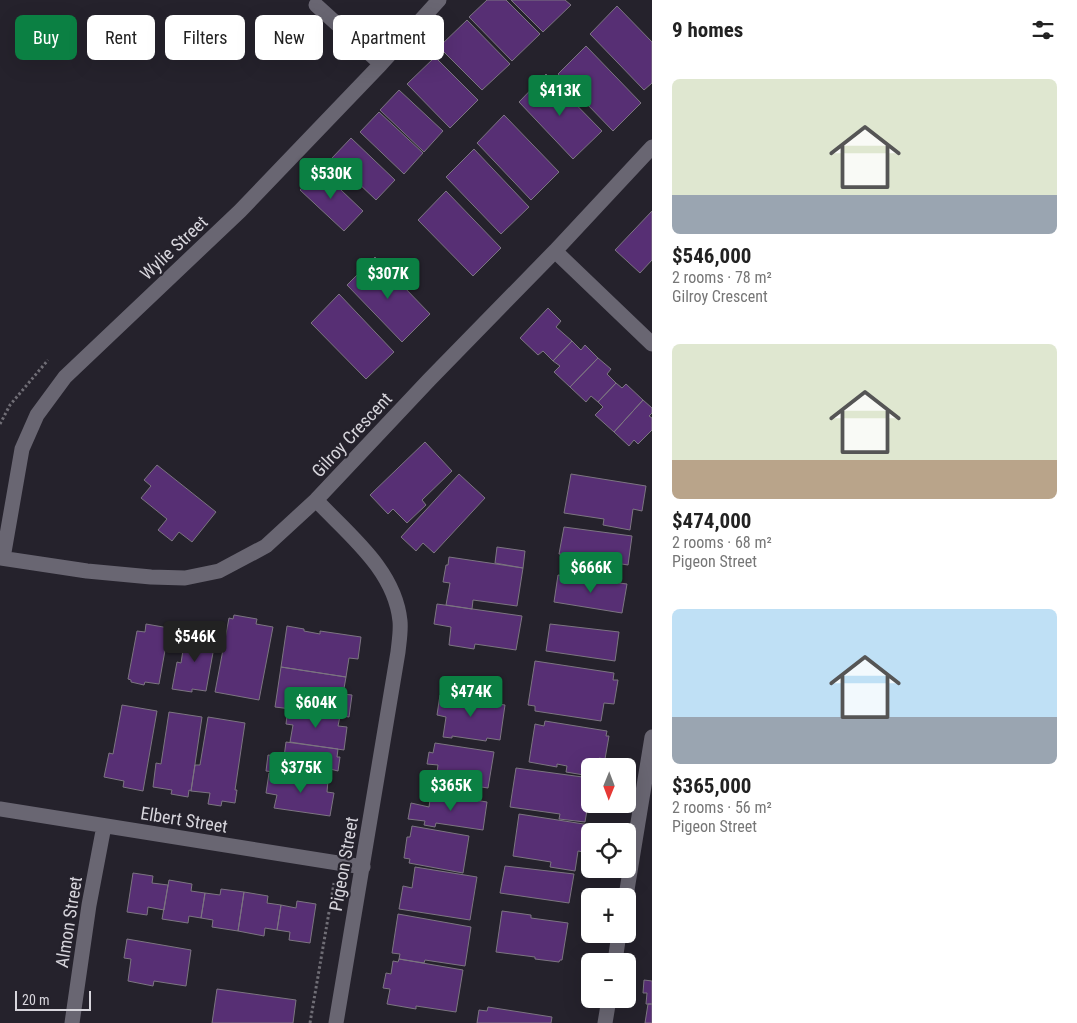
<!DOCTYPE html>
<html lang="en">
<head>
<meta charset="utf-8">
<style>
  body { margin:0; font-family:"Roboto Condensed",sans-serif; background:#f2f2f2; color:#222; height:100vh; display:flex; flex-direction:column; font-size:19px; white-space:nowrap }
  * { box-sizing:border-box; margin:0 }
  p { font-size:16px; color:#767676 }
  .icon { flex:none; width:28px; height:28px; fill:none; stroke:currentColor; stroke-width:2; stroke-linecap:round; stroke-linejoin:round }
  .map { position:relative; flex:1; overflow:hidden }
  .drawer { display:flex; flex-direction:column; background:#fff; width:425px }
  .drawer>* { flex:none }
  .top-card { position:absolute; left:15px; top:15px; width:475px; height:45px; display:flex; gap:10px }
  .needle { width:32px; rotate:181deg }
  .tools { position:absolute; left:581px; top:758px; display:grid; gap:10px }
  .tools a { display:grid; place-items:center; width:55px; height:55px; border-radius:8px; background:#fff; box-shadow:0 5px 20px #0002; font-size:25px }
  .scale { position:absolute; left:15px; bottom:12px; width:76px; box-sizing:border-box; padding-left:5px; border:2px solid #d7d5dc; border-top:0; font-size:14px; line-height:18px; white-space:nowrap; color:#d7d5dc; -webkit-text-stroke:4px #25222c; paint-order:stroke }
  .price { position:absolute; translate:-50% -42px; padding:0 11px; border-radius:5px; background:#0b8043; color:#fff; font-size:16px; line-height:32px; filter:drop-shadow(0 1px 2px #0008) }
  .price::after { content:''; position:absolute; left:50%; top:30px; width:15px; height:11px; margin-left:-8px; background:inherit; clip-path:polygon(0 0,100% 0,50% 100%) }
  .price.current { background:#222; color:#fff }
  ul { padding:0; list-style:none }
  li { display:grid; align-content:center; gap:10px; height:265px; padding:0 20px }
  li span { display:grid; place-items:center; height:155px; border-radius:8px; color:#555 }
  li>.icon { margin-inline-start:auto }
  span .icon { width:90px; height:90px; fill:#fffc; stroke-width:1 }
  li b { font-size:21px }
  h2 { display:flex; justify-content:space-between; align-items:center; height:60px; padding:0 20px; font-size:21px }
  .chip { padding:0 18px; border-radius:8px; background:#fff; box-shadow:0 5px 20px #0002; font-size:18px; line-height:45px }
  .chip.current { background:#0b8043; color:#fff }
  main { display:flex; flex:1; min-height:0 }
  .map>svg:first-child { display:block }
  .building { fill:#572f74; stroke:#7c7581 }
  .lines { fill:none; stroke-linecap:round; stroke-linejoin:round }
  .path { stroke:#706e76; stroke-width:3; stroke-dasharray:2.5 2.5; stroke-linecap:butt }
  .street { stroke:#696672; stroke-width:15 }
  .labels { text-anchor:middle; stroke-width:4.5; stroke-linejoin:round; paint-order:stroke }
  .street-label { font-size:18px; fill:#d7d5dc; stroke:#25222c }
</style>
</head>
<body>
<main>
<div class="map">
<svg width="652" height="1023" viewBox="0 0 652 1023">
  <rect width="100%" height="100%" fill="#25222c"/>
  <path class="building" d="M487,0h19l34,34 -28,27 -43,-44z
    M511,0h54l6,5 -28,27z
    M617,6l35,36v41l-8,7 -54,-56z
    M467,20l43,44 -28,26 -43,-43z
    M586,46l55,57 -28,28 -55,-57z
    M435,57l43,43 -28,28 -43,-44z
    M546,74l56,57 -29,28 -54,-57z
    M399,90l44,41 -19,21 -44,-42z
    M379,112l44,41 -19,21 -44,-42z
    M504,115l55,57 -28,28 -54,-57z
    M351,138l44,42 -19,20 -44,-42z
    M474,149l55,58 -28,27 -55,-57z
    M319,169l44,42 -19,20 -44,-41z
    M446,191l55,57 -28,28 -55,-56z
    M652,211v49l-12,13 -25,-23z
    M375,257l55,57 -28,28 -55,-57z
    M339,294l55,58 -28,27 -55,-56z
    M548,308l13,13 -5,6 16,14 -19,20 -10,-10 -5,4 -18,-17z
    M572,341l9,9 4,-5 13,13 -28,29 -16,-15 6,-6 -7,-5z
    M598,358l13,11 -4,5 9,9 -18,19 -7,-6 -5,6 -16,-15z
    M616,383l6,5 4,-4 17,16 -29,32 -19,-17 8,-8 -5,-5z
    M643,400l9,8v5l-3,3 3,2v12l-14,14 -4,-4 -5,6 -15,-14z
    M425,442l27,29 -30,29 4,5 -19,18 -14,-14 -5,5 -18,-19z
    M157,465l59,47 -24,30 -13,-10 -7,9 -14,-11 9,-11 -26,-21 10,-12 -7,-6z
    M459,474l26,24 -51,55 -11,-10 -7,8 -15,-14z
    M571,474l75,12 -4,25 -9,-2 -3,21 -27,-5 1,-6 -40,-6z
    M564,527l68,9 -4,29 -69,-11z
    M497,547l28,4 -2,17 -28,-5z
    M449,557l74,11 -6,38 -44,-6 -1,9 -26,-4 4,-22 -7,-1 3,-17h2z
    M558,575l69,9 -5,29 -68,-11z
    M437,604l85,12 -6,34 -41,-6 -1,5 -25,-4 2,-18 -17,-3z
    M234,615l23,4 -1,5 17,3 -14,73 -44,-8 14,-74 4,1z
    M146,624l23,4 -10,56 -14,-2 -1,3 -13,-3v-2l-3,-1 9,-48 8,1z
    M550,624l69,8 -4,29 -69,-10z
    M287,626l17,3v2l16,3v-3l41,6 -3,22 -9,-1 -3,19 -65,-10z
    M186,631l30,5 -10,55 -14,-2v3l-20,-3 5,-27 4,1z
    M535,661l79,12 -1,7h5l-4,24 -10,-1 -3,18 -66,-10v-5l-7,-1z
    M281,667l65,10 -3,17 9,1 -3,22 -41,-6v-3l-16,-2 -1,3 -16,-2z
    M440,695l65,10 -5,35 -13,-2 -1,3 -34,-5v2l-9,-1 3,-20 -9,-2z
    M122,705l35,6 -14,80 -20,-4 1,-6 -20,-4 5,-24 4,1z
    M288,708l52,8 -2,10 9,1 -3,23 -54,-8 3,-17 -7,-1z
    M169,712l33,5 -11,74 -2,-1 -1,7 -17,-3 1,-4 -19,-3 3,-24 5,1z
    M208,717l37,6 -10,67h2l-2,13 -13,-2 -1,5 -13,-2 2,-11 -19,-2 4,-26h5z
    M545,721l62,10 -1,5h3l-4,23 -6,-1 -2,8h-7v10l-24,-4 1,-6 -10,-2v3l-28,-5 6,-38 9,2z
    M286,742l52,7 -1,8h3l-2,14 -8,-2 -2,11 -62,-9 2,-16 16,2z
    M435,743l59,9 -6,36 -52,-8 2,-15 -11,-1 2,-12 4,1z
    M516,768l74,10v26h3v1l-5,-1 -3,18 -26,-3 1,-5 -50,-7z
    M269,773l59,7 -1,12 7,1 -4,23 -56,-8 3,-13 -11,-2z
    M431,793l56,9 -4,28 -47,-7 -1,4 -11,-2 1,-4 -17,-2 3,-16 18,4z
    M519,814l71,11 -2,15h2v13l-12,-2 -3,20 -25,-4 1,-5 -38,-6z
    M412,826l57,10 -6,37 -54,-10 1,-4 -6,-1 3,-21h3z
    M505,866l69,8 -5,29 -69,-10z
    M415,867l62,10 -7,43 -71,-11 4,-23 9,2z
    M133,873l20,3 -1,7 16,2 -4,25 -16,-3 -1,8 -20,-3z
    M169,880l23,4 -1,7 14,2 -4,25 -12,-2 -1,7 -26,-4z
    M221,889l23,3 -6,39 -26,-4 1,-7 -12,-2 4,-25 15,2z
    M244,892l24,4 -1,7 14,2 -4,25 -12,-2 -1,8 -26,-5z
    M297,901l19,3 -6,39 -21,-3 1,-8 -13,-2 4,-25 15,3z
    M502,911l29,4v3l37,5 -6,37h-2l-1,2 -24,-3v-2l-39,-5z
    M398,914l73,13 -6,39 -40,-6 -1,3 -25,-4 1,-5 -8,-1z
    M127,939l64,11 -5,36 -32,-5 -1,5 -25,-5 3,-22 -7,-1z
    M399,959l64,11 -7,42 -40,-6v3l-29,-5 3,-15 -7,-1 3,-15 5,1 2,-13 5,1z
    M644,980l8,1v23h-6l1,-11h-4z
    M217,989l79,11 -3,23h-81z
    M648,1004h4v19h-7z
    M488,1007l64,10 -1,6h-74l2,-13 8,1z"/>
  <g class="lines">
    <path class="path" d="M0,424l10,-19 38,-45
      M310,1023l24,-140"/>
    <path class="street" d="M316,5l65,59
      M555,251l97,93
      M316,500c33,35 79,70 84,121 1,10 -1,21 -2,31l-62,371
      M0,558l87,13 64,6 34,1 34,-7 47,-25 50,-46 113,-120 126,-129 97,-104
      M3,558l19,-109 15,-34 28,-38 175,-166 141,-147 58,-64
      M0,809l363,58
      M626,896l26,-159
      M615,961l4,-27
      M72,1023l17,-118 15,-79
      M605,1023l4,-24"/>
  </g>
  <g class="labels">
    <g class="street-label">
      <text transform="translate(174 248) rotate(-43)" y="6">Wylie Street</text>
      <text transform="translate(352 435) rotate(-47)" y="6">Gilroy Crescent</text>
      <text transform="translate(184 820) rotate(9)" y="6">Elbert Street</text>
      <text transform="translate(344 864) rotate(-80)" y="6">Pigeon Street</text>
      <text transform="translate(69 922) rotate(-81)" y="6">Almon Street</text>
    </g>
  </g>
</svg>
<div class="tools">
<a><svg class="needle" viewBox="-14 -14 28 28"><path d="M0-13l5 13h-10z" fill="#e53935"/><path d="M0 13l5-13h-10z" fill="#767676"/></svg></a>
<a><svg class="icon" aria-label="locate" viewBox="0 0 24 24"><circle cx="12" cy="12" r="6"/><path d="M12 2v4M12 18v4M2 12h4M18 12h4"/></svg></a>
<a>+</a>
<a>−</a>
</div>
<div class="scale">20 m</div>
<b class="price" style="left:560px;top:117px">$413K</b>
<b class="price" style="left:331px;top:200px">$530K</b>
<b class="price" style="left:388px;top:300px">$307K</b>
<b class="price" style="left:591px;top:594px">$666K</b>
<b class="price current" style="left:195px;top:663px">$546K</b>
<b class="price" style="left:471px;top:718px">$474K</b>
<b class="price" style="left:316px;top:729px">$604K</b>
<b class="price" style="left:301px;top:794px">$375K</b>
<b class="price" style="left:451px;top:812px">$365K</b>
<div class="top-card">
<a class="chip current">Buy</a>
<a class="chip">Rent</a>
<a class="chip">Filters</a>
<a class="chip">New</a>
<a class="chip">Apartment</a>
</div>
</div>
<section class="drawer">
<h2>9 homes<svg class="icon" aria-label="filters" viewBox="0 0 24 24"><path d="M4 7h16M4 17h16"/><circle cx="9" cy="7" r="2"/><circle cx="15" cy="17" r="2"/></svg></h2>
<ul>
<li><span style="background:linear-gradient(#dfe7d0 75%,#9aa5b1 0)"><svg class="icon" aria-label="home" viewBox="0 0 24 24"><path d="M3 11l9-7 9 7M6 9v11h12V9"/></svg></span><div><b>$546,000</b><p>2 rooms · 78 m²</p><p>Gilroy Crescent</p></div></li>
<li><span style="background:linear-gradient(#dfe7d0 75%,#b9a48a 0)"><svg class="icon" aria-label="home" viewBox="0 0 24 24"><path d="M3 11l9-7 9 7M6 9v11h12V9"/></svg></span><div><b>$474,000</b><p>2 rooms · 68 m²</p><p>Pigeon Street</p></div></li>
<li><span style="background:linear-gradient(#bfe0f5 70%,#9aa5b1 0)"><svg class="icon" aria-label="home" viewBox="0 0 24 24"><path d="M3 11l9-7 9 7M6 9v11h12V9"/></svg></span><div><b>$365,000</b><p>2 rooms · 56 m²</p><p>Pigeon Street</p></div></li>
</ul>
</section>
</main>
</body>
</html>
